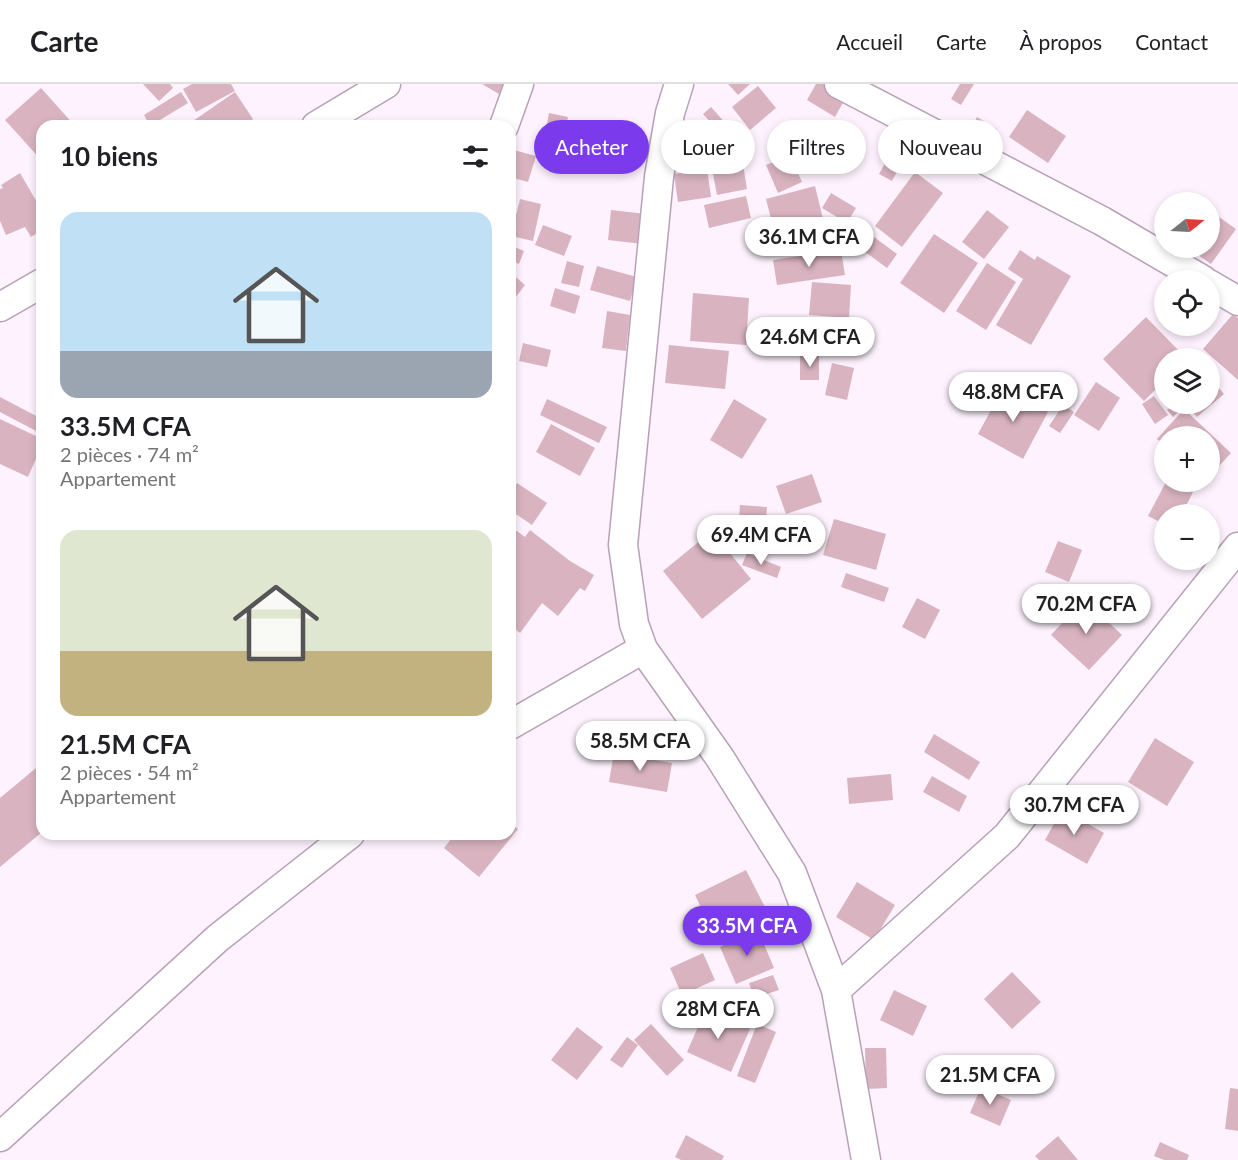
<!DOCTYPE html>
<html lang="fr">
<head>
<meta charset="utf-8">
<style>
  body { margin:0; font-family:Lato,sans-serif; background:#f6f6f6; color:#202124; height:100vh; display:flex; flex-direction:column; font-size:22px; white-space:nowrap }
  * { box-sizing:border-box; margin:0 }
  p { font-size:20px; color:#757577 }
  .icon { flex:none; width:33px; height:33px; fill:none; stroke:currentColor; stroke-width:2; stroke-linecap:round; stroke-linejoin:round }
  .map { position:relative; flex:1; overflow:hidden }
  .details { position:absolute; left:36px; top:36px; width:480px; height:720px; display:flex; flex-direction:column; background:#fff; border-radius:18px; box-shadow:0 3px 9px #0003 }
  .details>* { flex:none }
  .hud { position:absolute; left:534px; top:36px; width:570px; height:54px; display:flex; gap:12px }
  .needle { width:39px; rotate:72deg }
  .fabs { position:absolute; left:1154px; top:108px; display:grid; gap:12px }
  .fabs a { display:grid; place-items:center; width:66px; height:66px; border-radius:50%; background:#fff; box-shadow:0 3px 9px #0003; font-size:30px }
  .price { position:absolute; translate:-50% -51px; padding:0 14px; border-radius:21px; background:#fff; color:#222; font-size:20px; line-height:39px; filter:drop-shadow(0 2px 3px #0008) }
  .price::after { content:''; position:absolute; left:50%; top:36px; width:18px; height:14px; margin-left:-9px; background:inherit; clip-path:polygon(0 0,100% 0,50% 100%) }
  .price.active { background:#7c3aed; color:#fff }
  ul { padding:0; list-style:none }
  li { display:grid; align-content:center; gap:12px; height:318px; padding:0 24px }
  li span { display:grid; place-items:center; height:186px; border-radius:18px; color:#555 }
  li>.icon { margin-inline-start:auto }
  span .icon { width:108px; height:108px; fill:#fffc; stroke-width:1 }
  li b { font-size:26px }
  h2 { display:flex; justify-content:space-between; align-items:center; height:72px; padding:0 24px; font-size:26px }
  .pill { padding:0 21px; border-radius:27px; background:#fff; box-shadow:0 3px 9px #0003; font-size:21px; line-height:54px }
  .pill.active { background:#7c3aed; color:#fff }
  header { display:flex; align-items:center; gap:36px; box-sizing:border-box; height:84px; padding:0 30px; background:#fff; border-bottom:2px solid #e0e0e0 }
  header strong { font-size:28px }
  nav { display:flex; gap:33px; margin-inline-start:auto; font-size:21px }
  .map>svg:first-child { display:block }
  .building { fill:#d9b4c0 }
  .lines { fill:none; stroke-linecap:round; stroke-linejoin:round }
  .minor-casing { stroke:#b8a0b9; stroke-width:31 }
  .minor { stroke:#fff; stroke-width:28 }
</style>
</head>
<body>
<header>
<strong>Carte</strong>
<nav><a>Accueil</a><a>Carte</a><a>À propos</a><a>Contact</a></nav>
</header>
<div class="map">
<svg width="1238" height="1076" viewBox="0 0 1238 1076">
  <rect width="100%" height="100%" fill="#fdf2fd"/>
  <path class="building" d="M143,0h27l3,4 -14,13z
    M192,0h39l4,7 -39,21 -13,-23z
    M482,0h23l-6,10z
    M728,0h22l-12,11z
    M816,0h9l21,13 -11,20 -28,-17z
    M960,0h14l-13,21 -10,-6z
    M758,2l18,22 -26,22 -18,-23z
    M41,4l34,38h-33v35l-37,-41z
    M181,8l7,11 -38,23 -6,-11z
    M235,8l18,27 -10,7h-47l-3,-5z
    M711,23l26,29 -8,7 -26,-29z
    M1027,26l39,26 -18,27 -39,-26z
    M549,29l19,4 -6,27 -18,-4z
    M977,33l20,12 -7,12 -19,-12z
    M705,36l4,43 -33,2 -4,-42z
    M905,43l12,8 -25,46 -13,-7z
    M510,65l26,7 -8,26 -18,-5z
    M741,68l6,37 -30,6 -7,-37z
    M790,71l12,27 -24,11 -12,-28z
    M707,85l4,28 -33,5 -4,-28z
    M915,88l28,21 -41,54 -27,-21z
    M20,89l22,38v19l-11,7 -6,-10 -19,8 -6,-14v-32l3,-1 -2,-3z
    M815,102l8,33 -49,12 -8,-32z
    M831,109l25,15 -9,15 -25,-15z
    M746,112l5,22 -42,10 -5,-23z
    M520,115l21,5 -8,37 -22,-5z
    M611,126l35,4 -3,30 -35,-4z
    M987,126l22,17 -25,32 -22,-17z
    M1209,126l27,19 -25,35 -23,-16h21z
    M851,136l46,34 -10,14 -46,-34z
    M543,141l29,11 -8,20 -29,-11z
    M934,150l44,29 -34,50 -44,-30z
    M510,161l14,6 -5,13 -9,-4z
    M841,166l4,25 -68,10 -4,-25z
    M1020,166l15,10 2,-4 34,20 -40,69 -35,-20 27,-46 -15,-10z
    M567,177l17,5 -5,21 -18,-4z
    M987,179l29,19 -30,48 -30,-19z
    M597,182l40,11 -7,24 -40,-11z
    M510,188l15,13 -10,13 -5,-4z
    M812,198l39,3 -2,33 -40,-3z
    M555,204l25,8 -5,18 -25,-8z
    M693,209l56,5 -3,47 -56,-4z
    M607,227l23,4 -4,36 -24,-3z
    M1233,230l5,4v62l-35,-31z
    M1146,233l40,41h-22v23l-20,20 -41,-42z
    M523,259l28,7 -4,17 -28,-6z
    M669,261l60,6 -4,38 -60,-6z
    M800,272h19v24h-19z
    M832,279l22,5 -7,32 -22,-5z
    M1209,292l15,18 -27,23 -11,-13h23z
    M1096,298l24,16 -21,33 -25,-16z
    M1003,304l45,24 -25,47 -45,-25z
    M1154,312l14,19 -13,9 -13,-20z
    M0,313l42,22v5l-4,8 -38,-20z
    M547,315l60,28 -8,16 -59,-28z
    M734,315l33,20 -25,40 -32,-19z
    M1175,320h6l3,3 -11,10 -6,-7z
    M1063,321l11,7 -14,21 -11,-7z
    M1184,325l47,44 -22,24v-41h-45v9l-7,-6z
    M0,335l42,20v6l-14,32 -28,-13z
    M551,340l44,24 -15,28 -44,-24z
    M812,390l10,28 -36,12 -10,-28z
    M1166,398h12l16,8 -12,24h-18v10l-16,-8z
    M517,399l30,20 -15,22 -22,-15v-17z
    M740,421l27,2 -2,28 -27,-2z
    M834,435l52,15 -10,36 -53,-15z
    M510,442l15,11 5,-7 40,31 24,14 -9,16 -5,-3 -22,28 -16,-13 -22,30 -10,-8z
    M712,447l39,48 -49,40 -39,-48z
    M1058,457l24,9 -13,32 -24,-10z
    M747,469l34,14 -4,11 -35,-13z
    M846,489l43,15 -5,14 -43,-15z
    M917,514l23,12 -15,29 -23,-12z
    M1084,515l38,36 -33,35 -38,-35z
    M934,650l46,28 -11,18 -45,-28z
    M1155,654l39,24 -27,44 -39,-24z
    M614,669l58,10 -5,29 -58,-10z
    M42,679v69l-42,35v-69z
    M891,690l2,26 -44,4 -2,-26z
    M932,692l35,20 -8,16 -36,-20z
    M1062,725l42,24 -17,31 -42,-24z
    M510,739l8,6 -39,48 -35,-29 11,-14h55z
    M746,786l23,45 -52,26 -22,-46z
    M857,798l38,23 -21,35 -38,-23z
    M758,846l16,38 -38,16 -16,-37z
    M703,869l12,27 -33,15 -12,-27z
    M1012,888l29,30 -29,27 -28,-30z
    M773,891l6,15 -25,8 -5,-15z
    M894,906l33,16 -14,30 -33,-16z
    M706,925l44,20 -19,43 -44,-20z
    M651,940l33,36 -17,16 -33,-36z
    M757,940l19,8 -21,51 -18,-7z
    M577,943l26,20 -26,33 -26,-20z
    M627,953l11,8 -16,23 -12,-8z
    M865,964h21l1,40 -21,1z
    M981,1003l30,13 -11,26 -30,-13z
    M1230,1004l8,1v42l-13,-2z
    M686,1051l38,21 -2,4h-41l-6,-3z
    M1058,1052l20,24h-39l-4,-4z
    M1160,1058l29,13 -2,5h-23l-10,-4z"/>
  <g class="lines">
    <defs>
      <path id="minor" d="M679,0l-9,29 -11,64 -36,368 11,79 9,25 77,109 72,115 44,117 30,170
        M839,0l263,137 101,59
        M316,42l70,-42
        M504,42l15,-42
        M1209,200l29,17
        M0,223l42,-24
        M510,641l133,-76
        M836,906l171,-154 231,-289
        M0,1053l218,-199 132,-104"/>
    </defs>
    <use href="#minor" class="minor-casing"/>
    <use href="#minor" class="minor"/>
  </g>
</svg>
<div class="fabs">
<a><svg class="needle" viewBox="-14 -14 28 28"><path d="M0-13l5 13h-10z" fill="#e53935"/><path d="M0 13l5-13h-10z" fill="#757577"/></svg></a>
<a><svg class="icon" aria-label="locate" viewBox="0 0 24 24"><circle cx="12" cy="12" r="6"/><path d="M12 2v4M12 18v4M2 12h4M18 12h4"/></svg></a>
<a><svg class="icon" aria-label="layers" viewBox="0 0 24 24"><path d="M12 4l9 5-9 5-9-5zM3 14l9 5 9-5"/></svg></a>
<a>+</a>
<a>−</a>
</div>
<b class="price" style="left:809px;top:184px">36.1M CFA</b>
<b class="price" style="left:810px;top:284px">24.6M CFA</b>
<b class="price" style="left:1013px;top:339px">48.8M CFA</b>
<b class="price" style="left:761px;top:482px">69.4M CFA</b>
<b class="price" style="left:1086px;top:551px">70.2M CFA</b>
<b class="price" style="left:640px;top:688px">58.5M CFA</b>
<b class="price" style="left:1074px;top:752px">30.7M CFA</b>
<b class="price active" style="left:747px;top:873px">33.5M CFA</b>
<b class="price" style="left:718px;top:956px">28M CFA</b>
<b class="price" style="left:990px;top:1022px">21.5M CFA</b>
<div class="hud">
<a class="pill active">Acheter</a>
<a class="pill">Louer</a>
<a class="pill">Filtres</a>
<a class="pill">Nouveau</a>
</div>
<section class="details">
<h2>10 biens<svg class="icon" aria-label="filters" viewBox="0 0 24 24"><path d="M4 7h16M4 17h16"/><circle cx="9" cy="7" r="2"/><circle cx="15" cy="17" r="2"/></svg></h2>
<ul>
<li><span style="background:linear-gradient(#bfe0f5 75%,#9aa5b1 0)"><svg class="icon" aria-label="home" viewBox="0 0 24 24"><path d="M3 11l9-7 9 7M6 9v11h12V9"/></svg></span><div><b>33.5M CFA</b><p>2 pièces · 74 m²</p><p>Appartement</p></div></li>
<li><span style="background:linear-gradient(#dfe7d0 65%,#c2b280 0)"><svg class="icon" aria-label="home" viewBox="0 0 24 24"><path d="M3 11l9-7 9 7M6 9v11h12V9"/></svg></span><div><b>21.5M CFA</b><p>2 pièces · 54 m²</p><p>Appartement</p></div></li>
</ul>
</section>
</div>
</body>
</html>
